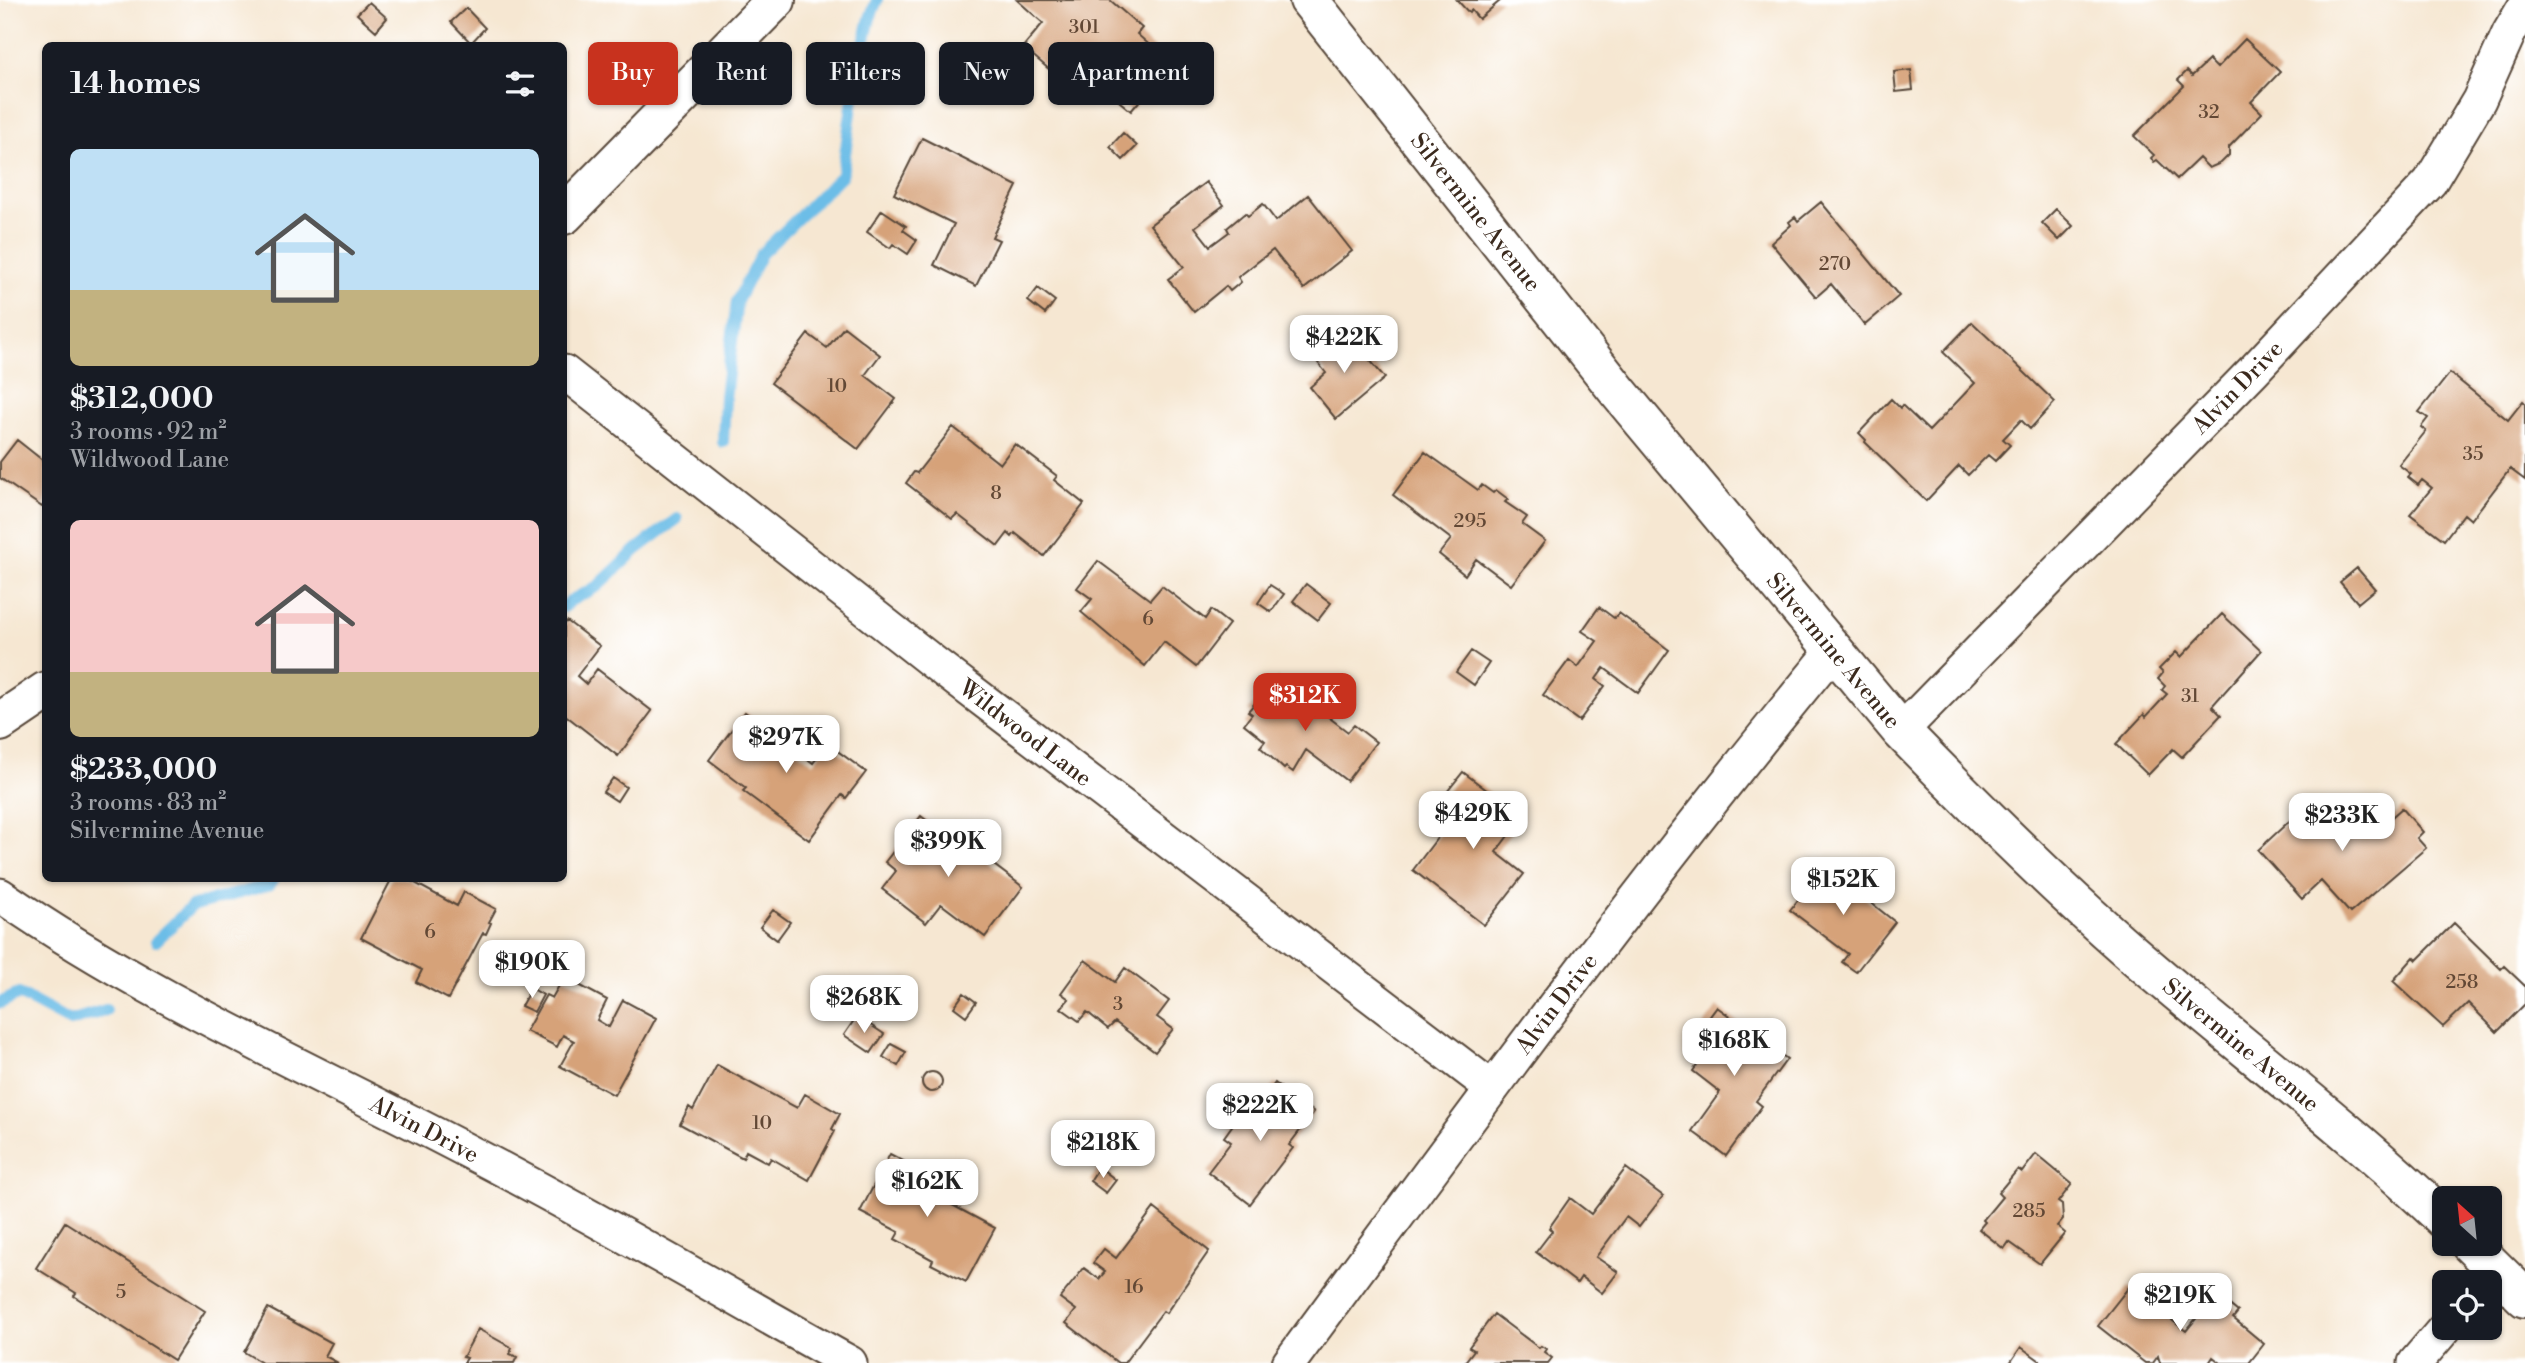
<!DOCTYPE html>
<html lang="en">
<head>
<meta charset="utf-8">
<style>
  body { margin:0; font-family:"Libre Bodoni",serif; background:#242831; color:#f1f3f6; height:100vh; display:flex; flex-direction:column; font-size:26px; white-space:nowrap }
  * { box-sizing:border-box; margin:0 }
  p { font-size:23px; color:#9ea1a6 }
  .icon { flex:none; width:38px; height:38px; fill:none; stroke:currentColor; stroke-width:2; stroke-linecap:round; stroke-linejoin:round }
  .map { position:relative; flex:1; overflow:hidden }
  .details { position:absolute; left:42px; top:42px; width:525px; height:840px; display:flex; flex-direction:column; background:#171b24; border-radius:10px; box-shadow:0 2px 5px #0004 }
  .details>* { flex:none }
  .top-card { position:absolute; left:588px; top:42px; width:665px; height:63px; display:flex; gap:14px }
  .needle { width:46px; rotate:333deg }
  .controls { position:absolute; left:2432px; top:1186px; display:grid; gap:14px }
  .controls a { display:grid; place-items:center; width:70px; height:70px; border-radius:10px; background:#171b24; box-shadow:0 2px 5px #0004; font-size:35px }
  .price { position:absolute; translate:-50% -60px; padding:0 16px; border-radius:14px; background:#fff; color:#222; font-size:23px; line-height:46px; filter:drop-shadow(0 2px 4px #0008) }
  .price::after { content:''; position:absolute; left:50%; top:42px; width:21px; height:16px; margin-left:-10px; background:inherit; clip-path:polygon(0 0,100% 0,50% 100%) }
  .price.current { background:#c8321e; color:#fff }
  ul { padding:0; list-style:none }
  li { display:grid; align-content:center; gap:14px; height:371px; padding:0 28px }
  li span { display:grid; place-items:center; height:217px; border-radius:10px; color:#555 }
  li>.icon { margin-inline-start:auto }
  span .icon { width:126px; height:126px; fill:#fffc; stroke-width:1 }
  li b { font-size:30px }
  h2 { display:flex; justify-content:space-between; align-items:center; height:84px; padding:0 28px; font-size:30px }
  .tag { padding:0 24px; border-radius:10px; background:#171b24; box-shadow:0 2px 5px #0004; font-size:24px; line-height:63px }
  .tag.current { background:#c8321e; color:#fff }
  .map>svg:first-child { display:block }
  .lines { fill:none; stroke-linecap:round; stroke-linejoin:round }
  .stream { stroke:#6cbde7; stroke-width:12 }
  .building { fill:#d6a279 }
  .minor-casing { stroke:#574639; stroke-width:37 }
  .tertiary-casing { stroke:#574639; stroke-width:42 }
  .minor { stroke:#fff; stroke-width:33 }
  .tertiary { stroke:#fff; stroke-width:38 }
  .labels { text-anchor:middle; stroke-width:5; stroke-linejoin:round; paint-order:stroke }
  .number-label { font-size:19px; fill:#624835 }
  .street-label { font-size:23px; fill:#3b2a1e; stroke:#fff }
</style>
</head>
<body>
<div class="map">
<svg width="2525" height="1363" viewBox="0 0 2525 1363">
  <rect width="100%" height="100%" fill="#fff"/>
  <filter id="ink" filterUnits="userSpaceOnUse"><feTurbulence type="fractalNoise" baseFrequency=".0143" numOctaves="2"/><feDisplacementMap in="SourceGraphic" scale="14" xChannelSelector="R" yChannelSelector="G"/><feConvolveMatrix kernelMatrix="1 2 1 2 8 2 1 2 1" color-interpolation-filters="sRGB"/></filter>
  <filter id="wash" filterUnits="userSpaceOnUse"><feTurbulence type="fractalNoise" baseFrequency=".00686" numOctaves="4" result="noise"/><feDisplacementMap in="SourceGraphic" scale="28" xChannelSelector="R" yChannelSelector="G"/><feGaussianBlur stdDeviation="1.57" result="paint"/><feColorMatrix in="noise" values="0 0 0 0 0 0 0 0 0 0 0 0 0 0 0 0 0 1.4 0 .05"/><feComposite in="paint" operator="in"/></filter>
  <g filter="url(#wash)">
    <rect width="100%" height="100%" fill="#f6e7d2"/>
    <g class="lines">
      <path class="stream" d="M723,442l2,-45 12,-96 24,-47 81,-79 14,-97 14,-60 7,-18
        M564,607l6,-6 28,-15 38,-36 41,-31
        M156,941l36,-35 76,-21 6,-7
        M0,1003l19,-9 51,27 36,-11"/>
    </g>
    <g id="blocks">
      <path class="building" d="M1017,0h93l32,28 -5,6 34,30 -40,47 -60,-50 -14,15 -34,-29 20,-24z
        M1457,0h44l-22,19 -8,-9 -2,3z
        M369,2l18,16 -11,13 -19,-17z
        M466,8l19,20 -14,15 -20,-21z
        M2245,39l35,33 -29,30 11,11 -33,34v8l-8,8 -12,5 -10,-10 -22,21 -20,-19 -3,2 -3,-4 3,-3 -20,-19 50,-50 -6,-6 9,-9 5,5 17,-16 8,8z
        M1911,70l2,20 -17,2 -2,-20z
        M1123,133l14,13 -14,14 -13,-13z
        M922,138l95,48 -25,51 7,3 -23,46 -42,-21 20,-41 -60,-30z
        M1206,182l18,23 -29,22 15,19 19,-14 -2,-4 18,-15 3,3 15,-12 13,17 32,-26 44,56 -48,38 -31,-39 -35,27 3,5 -11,9 -4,-5 -32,26 -26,-33 16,-12 -34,-42z
        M1821,202l78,94 -34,29 -34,-41 -15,13 -45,-54 20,-18 -2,-3 6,-5 3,4z
        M2056,209l17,17 -14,14 -17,-17z
        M882,210l24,16 -3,4 14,10 -9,14 -15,-10 -3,4 -23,-16z
        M1038,288l17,13 -10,13 -17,-13z
        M1972,322l83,80 -25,27 -9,-9 -18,19 7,6 -15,16 -7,-6 -20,20 -9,-9 -33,35 -61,-59 1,-2 -7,-7 32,-34 9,9 2,-3 27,26 46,-48 -32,-31z
        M844,327l36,28 -15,20 31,24 -38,50 -87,-66 37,-49 19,14z
        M1340,330l15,19 3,-3 27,32 -49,41 -26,-32 16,-14 -15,-19z
        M2450,373l58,47 15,-19 2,2v77l-15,-11 -39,51 -7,-6 -20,26 -34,-26 22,-26 -10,-8 -4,5 -10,-8 3,-3 -12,-9 27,-34 -5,-4 7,-9 -9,-6z
        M953,427l47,37 15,-20 42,32 -3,4 30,24 -40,52 -29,-23 -3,4 -4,-4 -10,13 -41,-32 -5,5 -46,-36 8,-11 3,1z
        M17,440l29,23v40l-4,4 -42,-29v-16z
        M1425,452l53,38 4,-5 11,8 3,-3 12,9 -3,3 22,15 -5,7 23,17 -34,44 -35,-26 -11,16 -26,-21 12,-15 -58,-44z
        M1098,561l52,39 12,-14 43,33 6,-9 18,14 -33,43 -32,-25 -19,24 -64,-54 11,-13 -15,-11z
        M2357,568l18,21 -17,14 -18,-21z
        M1306,584l25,19 -13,17 -25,-19z
        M1270,585l14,9 -13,18 -13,-9z
        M1599,607l15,11 5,-5 50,37 -31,43 -34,-25 -8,11 9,7 -26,35 -36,-26 26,-35 9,7 19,-26 -15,-10z
        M2222,614l39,37 -49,55 9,9 -39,42 -9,-8 -25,26 -32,-31 28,-30 2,3 21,-23 -5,-4 3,-4 -7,-7 5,-6 -4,-4 17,-17 5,5z
        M567,621l33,25 -23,30 9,8 11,-15 55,42 -34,45 -54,-42v-89z
        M1471,651l18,12 -15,22 -18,-13z
        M1277,678l71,54 6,-7 22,17 -29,39 -41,-31 -13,22 -7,-5 -2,2 -24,-22 5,-6 -21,-17 8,-10 -4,-3 7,-8 2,2z
        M745,712l68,51 15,-19 38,28 -20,26 -4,-3 -33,45 -66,-49 3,-3 -37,-28z
        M1463,772l59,45 -26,35 28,22 -40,51 -71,-55 46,-61 -16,-12z
        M613,778l13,9 -9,14 -14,-9z
        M2310,802l23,25 22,-20 21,24 26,-23 21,24 -6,6 9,10 -76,65 -29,-32 -19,18 -44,-49z
        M921,816l38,29 3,-4 61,46 -38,50 -44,-33 -15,19 -44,-34 14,-18 -11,-9z
        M1825,866l70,56 -39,50 -14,-10 6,-8 -58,-44z
        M392,878h14l51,28 7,-14 32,17 -7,13 2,1 -5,11 -3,-1 -35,66 -32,-17 6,-12 -61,-32z
        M773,910l17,12 -13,18 -17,-13z
        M2454,923l47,46 3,-3 21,20v18l-28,28 -29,-29 -25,24 -50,-46 21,-24 3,3z
        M1085,960l30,22 10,-14 44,33 -12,16 16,12 -18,23 -40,-30 -7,7 -21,-17 -8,9 -18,-13 8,-9 -8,-6z
        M564,977l43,23 -10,20 12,7 14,-27 33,18 -42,77 -54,-29 14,-25 -11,-6 -6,12 -31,-16 20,-36 6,3z
        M531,988l12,7 -9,17 -13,-6z
        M964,993l12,9 -10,14 -12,-9z
        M1717,1007l33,24 3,-4 25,19 -3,4 12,9 -31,42 6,5 -36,50 -34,-25 28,-39 -27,-21 18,-25 -15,-11z
        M857,1016l27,18 -13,19 -27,-18z
        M891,1044l15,8 -8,14 -15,-9z
        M717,1065l80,43 8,-14 35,20 -8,15 3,2 -26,49 -38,-22 -3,5 -22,-12 -3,7 -63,-34 9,-17 4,3z
        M922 1082a10 10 0 1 1 20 0a10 10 0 1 1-20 0Z
        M1275,1083l39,29 -25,33 4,3 -43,56 -42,-32 23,-30 -7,-5 20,-28 8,6z
        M890,1154l43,23 -7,14 69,37 -29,54 -35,-18 2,-4 -38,-21 4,-7 -39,-20z
        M2036,1154l36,30 -14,18 4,3 1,14 -6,7 8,7 -25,31 -31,-22 -5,7 -25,-20 6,-7 -2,-2 19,-23 -4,-4 20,-24 4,3z
        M1099,1167l17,13 -10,13 -16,-12z
        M1626,1168l37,28 -24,31 -13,-10 -30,40 22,15 -16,21 -21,-16 -4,6 -41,-31 16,-21 -3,-3 21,-30 21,16z
        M1154,1208l55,43 -43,62 -3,-2 -39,52h-6l-52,-40 10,-13 -16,-12 24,-30 15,11 6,-7 -12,-9 11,-14 12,9z
        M65,1222l140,89 -31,49 -100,-64 2,-3 -40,-25z
        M2129,1287l57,44 26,-32 5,4 4,-5 17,14 -5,6 31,26 -15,19h-28l-8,-6 -4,6h-49l-2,-7 -5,7h-8l-47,-37z
        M268,1308l64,35 -7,13 13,7h-76l-18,-11z
        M1494,1314l45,34 2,-2 5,3 -2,3 8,6 -4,5h-84l10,-13 -5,-3z
        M478,1329l34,19 -2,6 7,3 -3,6h-50l3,-5 -4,-1z
        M2021,1347l22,16h-33z"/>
    </g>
  </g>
  <g filter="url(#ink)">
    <use href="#blocks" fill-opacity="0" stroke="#574639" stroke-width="2"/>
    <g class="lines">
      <defs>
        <g id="minor">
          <path id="s1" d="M564,372l369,290 559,426"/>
          <path id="s2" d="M1901,731l353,-361 176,-188 49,-82 30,-67 16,-27"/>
          <path id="s3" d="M0,895c151,105 319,177 481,263 125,65 247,137 369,205"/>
          <path id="s4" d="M1289,1363c177,-240 354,-482 544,-712"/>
          <path d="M2415,1363l30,-35"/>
        </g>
        <g id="tertiary">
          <path id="s5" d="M1309,0l311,394 281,337c75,77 152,154 233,224 103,89 212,171 311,265"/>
          <path d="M564,215l212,-215"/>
          <path d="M0,722l46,-31"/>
          <path d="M2470,1244l55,54"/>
        </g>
      </defs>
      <use href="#minor" class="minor-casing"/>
      <use href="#tertiary" class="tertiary-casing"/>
      <use href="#minor" class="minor"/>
      <use href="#tertiary" class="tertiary"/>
    </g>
  </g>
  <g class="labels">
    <g class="number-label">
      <text x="1084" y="33">301</text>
      <text x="2209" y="118">32</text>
      <text x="1835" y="270">270</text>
      <text x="837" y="392">10</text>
      <text x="2473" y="460">35</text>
      <text x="996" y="499">8</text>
      <text x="1470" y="527">295</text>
      <text x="1148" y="625">6</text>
      <text x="2190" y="702">31</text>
      <text x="430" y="938">6</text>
      <text x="2462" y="988">258</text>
      <text x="1118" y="1010">3</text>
      <text x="762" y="1129">10</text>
      <text x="2029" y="1217">285</text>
      <text x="1134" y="1293">16</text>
      <text x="121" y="1298">5</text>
    </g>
    <g class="street-label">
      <text dy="8" stroke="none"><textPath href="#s5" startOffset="270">Silvermine Avenue</textPath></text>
      <text dy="8" stroke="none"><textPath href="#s2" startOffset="481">Alvin Drive</textPath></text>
      <text dy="8" stroke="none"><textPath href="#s5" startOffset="836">Silvermine Avenue</textPath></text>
      <text dy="8" stroke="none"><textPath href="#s1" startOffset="586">Wildwood Lane</textPath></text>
      <text dy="8" stroke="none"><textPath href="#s4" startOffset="448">Alvin Drive</textPath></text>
      <text dy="8" stroke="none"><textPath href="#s5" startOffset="1404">Silvermine Avenue</textPath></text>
      <text dy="8" stroke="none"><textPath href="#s3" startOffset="485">Alvin Drive</textPath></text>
    </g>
  </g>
</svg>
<div class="controls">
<a><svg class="needle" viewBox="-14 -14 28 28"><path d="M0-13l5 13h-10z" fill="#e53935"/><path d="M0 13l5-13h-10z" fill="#9ea1a6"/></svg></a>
<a><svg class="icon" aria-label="locate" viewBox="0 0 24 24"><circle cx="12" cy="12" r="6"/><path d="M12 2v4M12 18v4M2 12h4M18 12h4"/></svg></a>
</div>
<b class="price" style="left:1344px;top:375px">$422K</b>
<b class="price current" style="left:1305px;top:733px">$312K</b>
<b class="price" style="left:786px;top:775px">$297K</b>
<b class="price" style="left:1473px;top:851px">$429K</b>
<b class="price" style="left:2342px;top:853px">$233K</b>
<b class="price" style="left:948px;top:879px">$399K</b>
<b class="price" style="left:1843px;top:917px">$152K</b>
<b class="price" style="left:532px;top:1000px">$190K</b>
<b class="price" style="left:864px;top:1035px">$268K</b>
<b class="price" style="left:1734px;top:1078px">$168K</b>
<b class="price" style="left:1260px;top:1143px">$222K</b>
<b class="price" style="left:1103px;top:1180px">$218K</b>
<b class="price" style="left:927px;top:1219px">$162K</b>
<b class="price" style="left:2180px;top:1333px">$219K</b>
<div class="top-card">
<a class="tag current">Buy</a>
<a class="tag">Rent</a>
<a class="tag">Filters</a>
<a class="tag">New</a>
<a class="tag">Apartment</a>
</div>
<section class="details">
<h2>14 homes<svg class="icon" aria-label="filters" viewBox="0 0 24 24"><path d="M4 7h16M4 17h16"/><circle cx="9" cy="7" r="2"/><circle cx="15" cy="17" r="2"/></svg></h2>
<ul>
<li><span style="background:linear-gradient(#bfe0f5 65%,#c2b280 0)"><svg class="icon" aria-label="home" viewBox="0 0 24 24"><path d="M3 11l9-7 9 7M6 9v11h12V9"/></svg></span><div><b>$312,000</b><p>3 rooms · 92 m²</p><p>Wildwood Lane</p></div></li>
<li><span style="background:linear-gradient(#f6c9c9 70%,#c2b280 0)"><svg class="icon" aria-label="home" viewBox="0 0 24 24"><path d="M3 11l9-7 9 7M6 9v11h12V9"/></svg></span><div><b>$233,000</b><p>3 rooms · 83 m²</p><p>Silvermine Avenue</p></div></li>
</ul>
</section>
</div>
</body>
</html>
